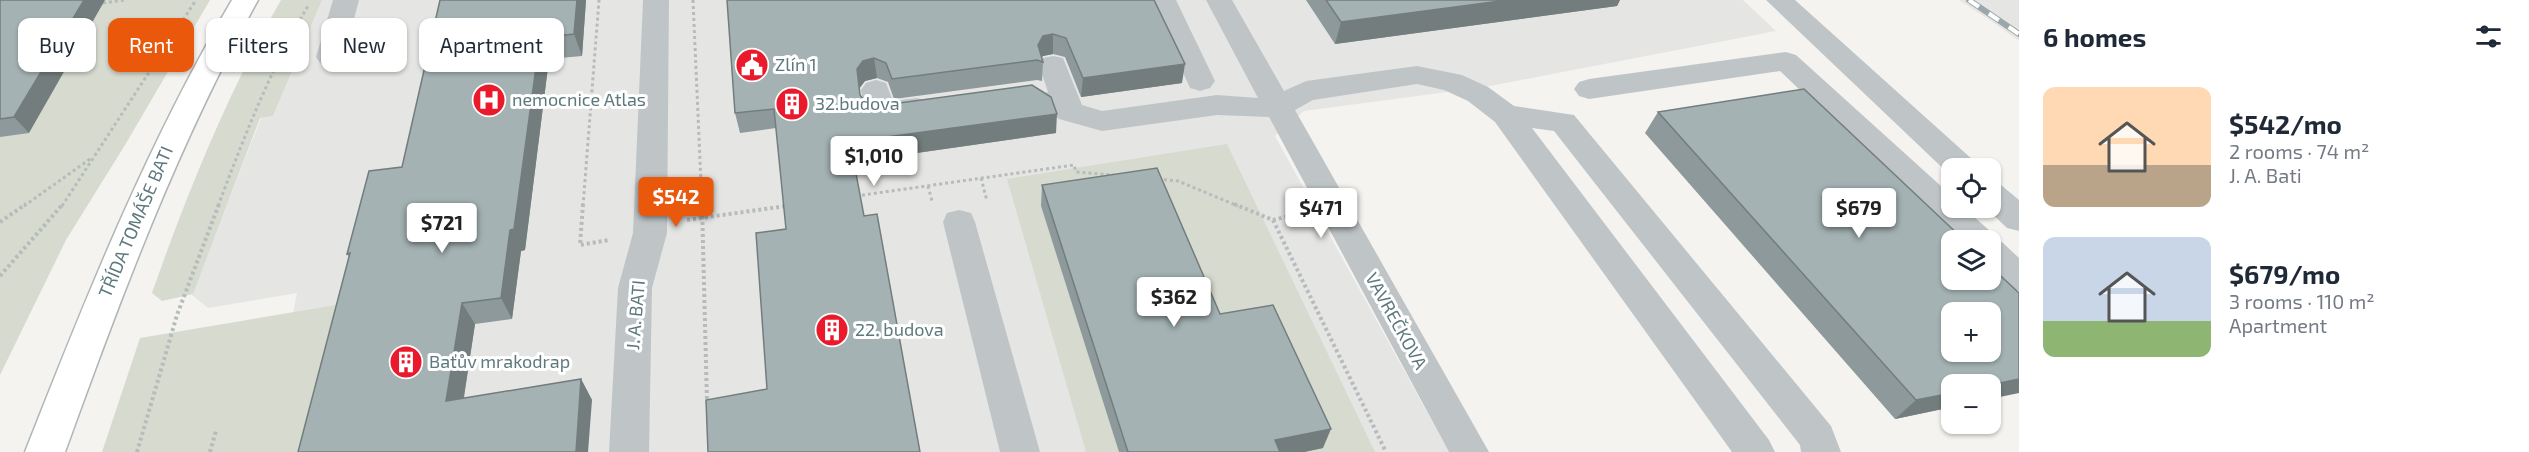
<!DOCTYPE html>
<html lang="en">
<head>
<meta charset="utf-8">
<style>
  body { margin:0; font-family:"Exo 2",sans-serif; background:#f6f6f7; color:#1f2937; height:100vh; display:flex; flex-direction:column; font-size:22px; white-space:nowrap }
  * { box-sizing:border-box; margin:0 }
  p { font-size:20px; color:#747a83 }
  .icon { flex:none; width:33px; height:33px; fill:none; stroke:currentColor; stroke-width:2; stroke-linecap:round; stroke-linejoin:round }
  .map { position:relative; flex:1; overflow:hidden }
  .drawer { display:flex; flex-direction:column; background:#fff; width:510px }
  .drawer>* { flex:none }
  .guide { position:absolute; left:18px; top:18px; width:570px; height:54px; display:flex; gap:12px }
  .fabs { position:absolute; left:1941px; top:158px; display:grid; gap:12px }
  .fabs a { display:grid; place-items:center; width:60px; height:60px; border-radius:12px; background:#fff; box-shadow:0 2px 4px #0004; font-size:30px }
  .price { position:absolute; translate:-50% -51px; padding:0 14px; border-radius:6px; background:#fff; color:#222; font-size:20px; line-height:39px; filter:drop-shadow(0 2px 3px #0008) }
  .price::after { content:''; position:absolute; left:50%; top:36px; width:18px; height:14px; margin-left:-9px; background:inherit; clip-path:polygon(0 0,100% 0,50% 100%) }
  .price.selected { background:#ea580c; color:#fff }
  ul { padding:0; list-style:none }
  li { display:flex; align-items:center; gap:18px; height:150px; padding:0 24px }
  li span { display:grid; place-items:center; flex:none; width:168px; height:120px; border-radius:12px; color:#555 }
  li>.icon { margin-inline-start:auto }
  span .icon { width:72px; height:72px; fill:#fffc; stroke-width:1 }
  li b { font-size:26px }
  h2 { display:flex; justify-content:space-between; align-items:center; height:72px; padding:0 24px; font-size:26px }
  .tag { padding:0 21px; border-radius:12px; background:#fff; box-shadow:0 2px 4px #0004; font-size:21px; line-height:54px }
  .tag.selected { background:#ea580c; color:#fff }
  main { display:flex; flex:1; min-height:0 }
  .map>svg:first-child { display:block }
  .built { fill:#e5e5e4 }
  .green { fill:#d6dacf }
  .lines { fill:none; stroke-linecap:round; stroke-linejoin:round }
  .major-casing { stroke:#aeb6b8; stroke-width:3 }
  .path-far1 { stroke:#b6bcbc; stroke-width:3; stroke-dasharray:3 3; stroke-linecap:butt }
  .path { stroke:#b6bcbc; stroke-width:4; stroke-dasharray:3 3; stroke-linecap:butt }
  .minor { fill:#bfc5c7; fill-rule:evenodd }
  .major { fill:#fff; fill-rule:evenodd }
  .rail-casing { stroke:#9ba7a9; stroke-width:6 }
  .rail { stroke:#fff; stroke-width:4; stroke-dasharray:12; stroke-linecap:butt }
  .wall { fill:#8d999a }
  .shaded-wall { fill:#737d7d }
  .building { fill:#a4b2b3; stroke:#737d7d; stroke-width:1.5; fill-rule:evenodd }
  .labels { text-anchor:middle; stroke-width:6; stroke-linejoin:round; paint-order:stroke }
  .poi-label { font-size:18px; fill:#5e797d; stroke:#fff; text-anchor:start }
  .street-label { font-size:18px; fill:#5e797d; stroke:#fff }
</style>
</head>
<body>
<main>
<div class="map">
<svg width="2019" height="452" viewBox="0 0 2019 452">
  <rect width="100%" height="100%" fill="#f4f3f0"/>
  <path class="built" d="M322,0h1421l33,31 -291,56 -181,24 -29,25 174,316h-1183l31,-159 -89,15 -16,-13 69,-177 12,-2z
    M1959,0h60v41l-25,-18z"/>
  <path class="green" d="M0,0h210l-85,145 -59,95 -66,135z
    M281,0h41l-49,116 -13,2 -67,176 -31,7 -10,-8c35,-100 76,-201 129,-293z
    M1227,144l148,308h-111l-223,-246 78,246h-33l-79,-273z
    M342,304l-39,148h-201l38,-114z"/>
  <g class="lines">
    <defs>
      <path id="major" d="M232,0h26c-80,144 -137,297 -193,452h-40c61,-155 122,-308 207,-452z"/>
    </defs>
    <use href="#major" class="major-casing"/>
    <path class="path-far1" d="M693,0l9,206
      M103,3l22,-3
      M981,178l6,23
      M1158,179l20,2 60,25
      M928,186l4,15
      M856,196l218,-31 2,7 38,3
      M24,206l66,-47
      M62,206l134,-206
      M218,206c26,-69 53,-138 90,-200
      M583,206l16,-206"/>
    <path class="path" d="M583,204l-3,41 29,-5
      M702,204l5,199
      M1234,204l39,16 24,-6
      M687,220l99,-14
      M1273,220l113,232
      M0,222l26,-18
      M0,276l63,-72
      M137,452l40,-137 42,-111
      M210,452l6,-21"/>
    <path class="minor" d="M333,0h26l-15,57 -4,6 -10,3 -10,-3 -4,-6z
      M643,0h26l-2,233 -15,55 -3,164h-40l9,-164 15,-55z
      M1150,0h26l39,81 -5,7 -10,3 -10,-3z
      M1206,0h26l52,91 22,-10 111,-15 45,9 26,12 26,19 60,9 257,311 10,26h-40l-1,-7 -246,-314 -22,-3 237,312 6,12h-43l-237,-330 -27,-21 -24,-11 -27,-6 -104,16 -18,10 194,342h-40l-180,-335 -52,-2 -115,16 -43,-12 -17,-11 -5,-7 5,-7 6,-2 -9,-27 4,-7 10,-2 10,2 19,47 20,6 115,-16 41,3z
      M1766,0h29l178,160 5,8h-26l-1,8z
      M1786,52l10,3 156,141v11h11l27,24 4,9 8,2 17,16v33l-12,-4 -17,-15v-32h-33l-177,-169 -191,28 -10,-3 -5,-7 5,-7 10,-3z
      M876,80l10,3 7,18 24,-3 11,3 4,7 -4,7c-18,5 -41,10 -59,5l-4,-7 -4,-23 5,-7z
      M1990,182l11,3 18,15v31l-12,-3 -22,-21h5z
      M959,210l12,3 4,9 65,230h-40l-57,-230 4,-9z"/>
    <use href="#major" class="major"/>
    <defs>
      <path id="rail" d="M1969,0l50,34"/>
    </defs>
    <use href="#rail" class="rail-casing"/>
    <use href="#rail" class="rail"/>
  </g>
  <path class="wall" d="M0,0l29,133 -29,4z
    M440,0h146l-4,56 -33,3 -24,191 -4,1 -9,68 -37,5 -11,74 117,-19 11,21 -294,52 51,-195 -2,-3 55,-87z
    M727,0h427l28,83 -101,14 -16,-40 -12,-3 -10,2 -2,1 2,5 -1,19 -5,-1 -143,19 -6,-17 -11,-4 -12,3 -6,7 1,7 6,8 11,3 179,27 -202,29 -87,227 19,-160 -10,-101 -36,5 -5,-20z
    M1306,0h314l-3,6 -282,38z
    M1658,112l294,272v23l-57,12 -250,-286z
    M1042,185l178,129 103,134 -19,4h-185l-78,-246z"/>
  <path class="shaded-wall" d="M84,0h21l-76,133 -15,-16z
    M577,0h9l-4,56 -8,-22z
    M1508,0h112l-3,6 -282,38 6,-22z
    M1053,34v20l-10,2 -4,5 -2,-1v4l1,-19 5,-9z
    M540,38l9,21 -24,191 -4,1 -9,68 -11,-21 9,-68z
    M874,58l3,20 -12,3 -6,8 -2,-20 6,-8z
    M1185,64l-3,19 -101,14 2,-19z
    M1057,114l-1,19 -203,29 -3,-20z
    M462,303l13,21 -15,97 -14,-20z
    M581,379l11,21 -4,52h-12z
    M2019,379v14l-29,6v-14z
    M1952,393v14l-57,12 21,-19z
    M1331,429l-8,19 -19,4h-33l4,-12z"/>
  <path class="building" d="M0,0h84l-70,117 -14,2z
    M440,0h137l-3,34 -34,4 -26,191 -4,1 -9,68 -39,5 -16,98 135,-22 -5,73h-278l52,-199 -3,1 22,-83 33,-4z
    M727,0h427l31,64 -102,14 -17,-40 -13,-4 -10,2 -5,9 5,17 -6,-2 -145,19 -6,-16 -12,-5 -11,3 -6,8 3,26 6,8 11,3 155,-21 19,12 6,17 -207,28 14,74 13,-2 43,238h-212l-2,-52 61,-11 -11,-156 30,-4 -12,-120 -39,4z
    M1326,0h182l-167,22z
    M1804,89l160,151h-12v39h38v-13l29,27v86l-29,6 -38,-1v9l-36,7 -258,-288zM1952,312h38v39h-38z
    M1157,168l63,146 53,-9 58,124 -56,11 5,12h-152l-86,-267z"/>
  <defs>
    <symbol id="civic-disc" viewBox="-11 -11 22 22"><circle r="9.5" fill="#ea1a2c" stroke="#fff"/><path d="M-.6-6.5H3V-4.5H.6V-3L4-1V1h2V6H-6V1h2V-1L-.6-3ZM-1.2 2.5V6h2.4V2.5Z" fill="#fff"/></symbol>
    <symbol id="hospital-disc" viewBox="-11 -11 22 22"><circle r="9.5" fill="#ea1a2c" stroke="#fff"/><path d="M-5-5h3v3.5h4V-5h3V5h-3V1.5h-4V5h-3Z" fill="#fff"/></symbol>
    <symbol id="building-disc" viewBox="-11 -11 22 22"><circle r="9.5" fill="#ea1a2c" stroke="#fff"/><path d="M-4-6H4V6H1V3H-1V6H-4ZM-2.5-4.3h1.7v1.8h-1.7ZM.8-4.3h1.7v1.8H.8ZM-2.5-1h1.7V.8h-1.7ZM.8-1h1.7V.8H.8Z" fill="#fff"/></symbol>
  </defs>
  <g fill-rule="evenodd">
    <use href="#civic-disc" x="733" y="46" width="38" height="38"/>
    <use href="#hospital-disc" x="470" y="81" width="38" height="38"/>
    <use href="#building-disc" x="773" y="85" width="38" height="38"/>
    <use href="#building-disc" x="813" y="311" width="38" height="38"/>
    <use href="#building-disc" x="387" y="343" width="38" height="38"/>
  </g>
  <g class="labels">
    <g class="poi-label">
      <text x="775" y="71">Zlín 1</text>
      <text x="512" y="106">nemocnice Atlas</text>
      <text x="815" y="110">32.budova</text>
      <text x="855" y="336">22. budova</text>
      <text x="429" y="368">Baťův mrakodrap</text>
    </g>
    <g class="street-label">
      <text transform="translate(136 222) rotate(-67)" y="6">TŘÍDA TOMÁŠE BATI</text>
      <text transform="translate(636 315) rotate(-85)" y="6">J. A. BATI</text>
      <text transform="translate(1396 321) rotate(61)" y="6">VAVREČKOVA</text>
    </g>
  </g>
</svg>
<div class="fabs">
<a><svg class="icon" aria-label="locate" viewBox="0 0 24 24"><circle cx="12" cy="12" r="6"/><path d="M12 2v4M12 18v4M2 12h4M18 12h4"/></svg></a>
<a><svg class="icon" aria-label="layers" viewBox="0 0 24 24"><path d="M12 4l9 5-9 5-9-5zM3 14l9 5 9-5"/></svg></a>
<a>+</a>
<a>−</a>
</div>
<b class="price" style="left:874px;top:187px">$1,010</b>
<b class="price selected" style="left:676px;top:228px">$542</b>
<b class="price" style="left:1321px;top:239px">$471</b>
<b class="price" style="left:1859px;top:239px">$679</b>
<b class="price" style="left:442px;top:254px">$721</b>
<b class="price" style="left:1174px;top:328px">$362</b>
<div class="guide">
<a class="tag">Buy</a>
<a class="tag selected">Rent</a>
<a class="tag">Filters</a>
<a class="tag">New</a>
<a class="tag">Apartment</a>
</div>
</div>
<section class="drawer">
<h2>6 homes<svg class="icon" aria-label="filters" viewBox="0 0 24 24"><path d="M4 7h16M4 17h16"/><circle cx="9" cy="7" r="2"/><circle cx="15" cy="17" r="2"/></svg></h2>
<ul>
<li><span style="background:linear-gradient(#ffd9b3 65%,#b9a48a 0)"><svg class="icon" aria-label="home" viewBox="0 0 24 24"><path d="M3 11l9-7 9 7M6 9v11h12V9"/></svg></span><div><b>$542/mo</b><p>2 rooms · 74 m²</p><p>J. A. Bati</p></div></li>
<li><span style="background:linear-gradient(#c9d6e8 70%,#8fb573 0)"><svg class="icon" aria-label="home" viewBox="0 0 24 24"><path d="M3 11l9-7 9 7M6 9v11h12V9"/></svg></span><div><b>$679/mo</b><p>3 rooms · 110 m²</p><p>Apartment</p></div></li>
</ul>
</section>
</main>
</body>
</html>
